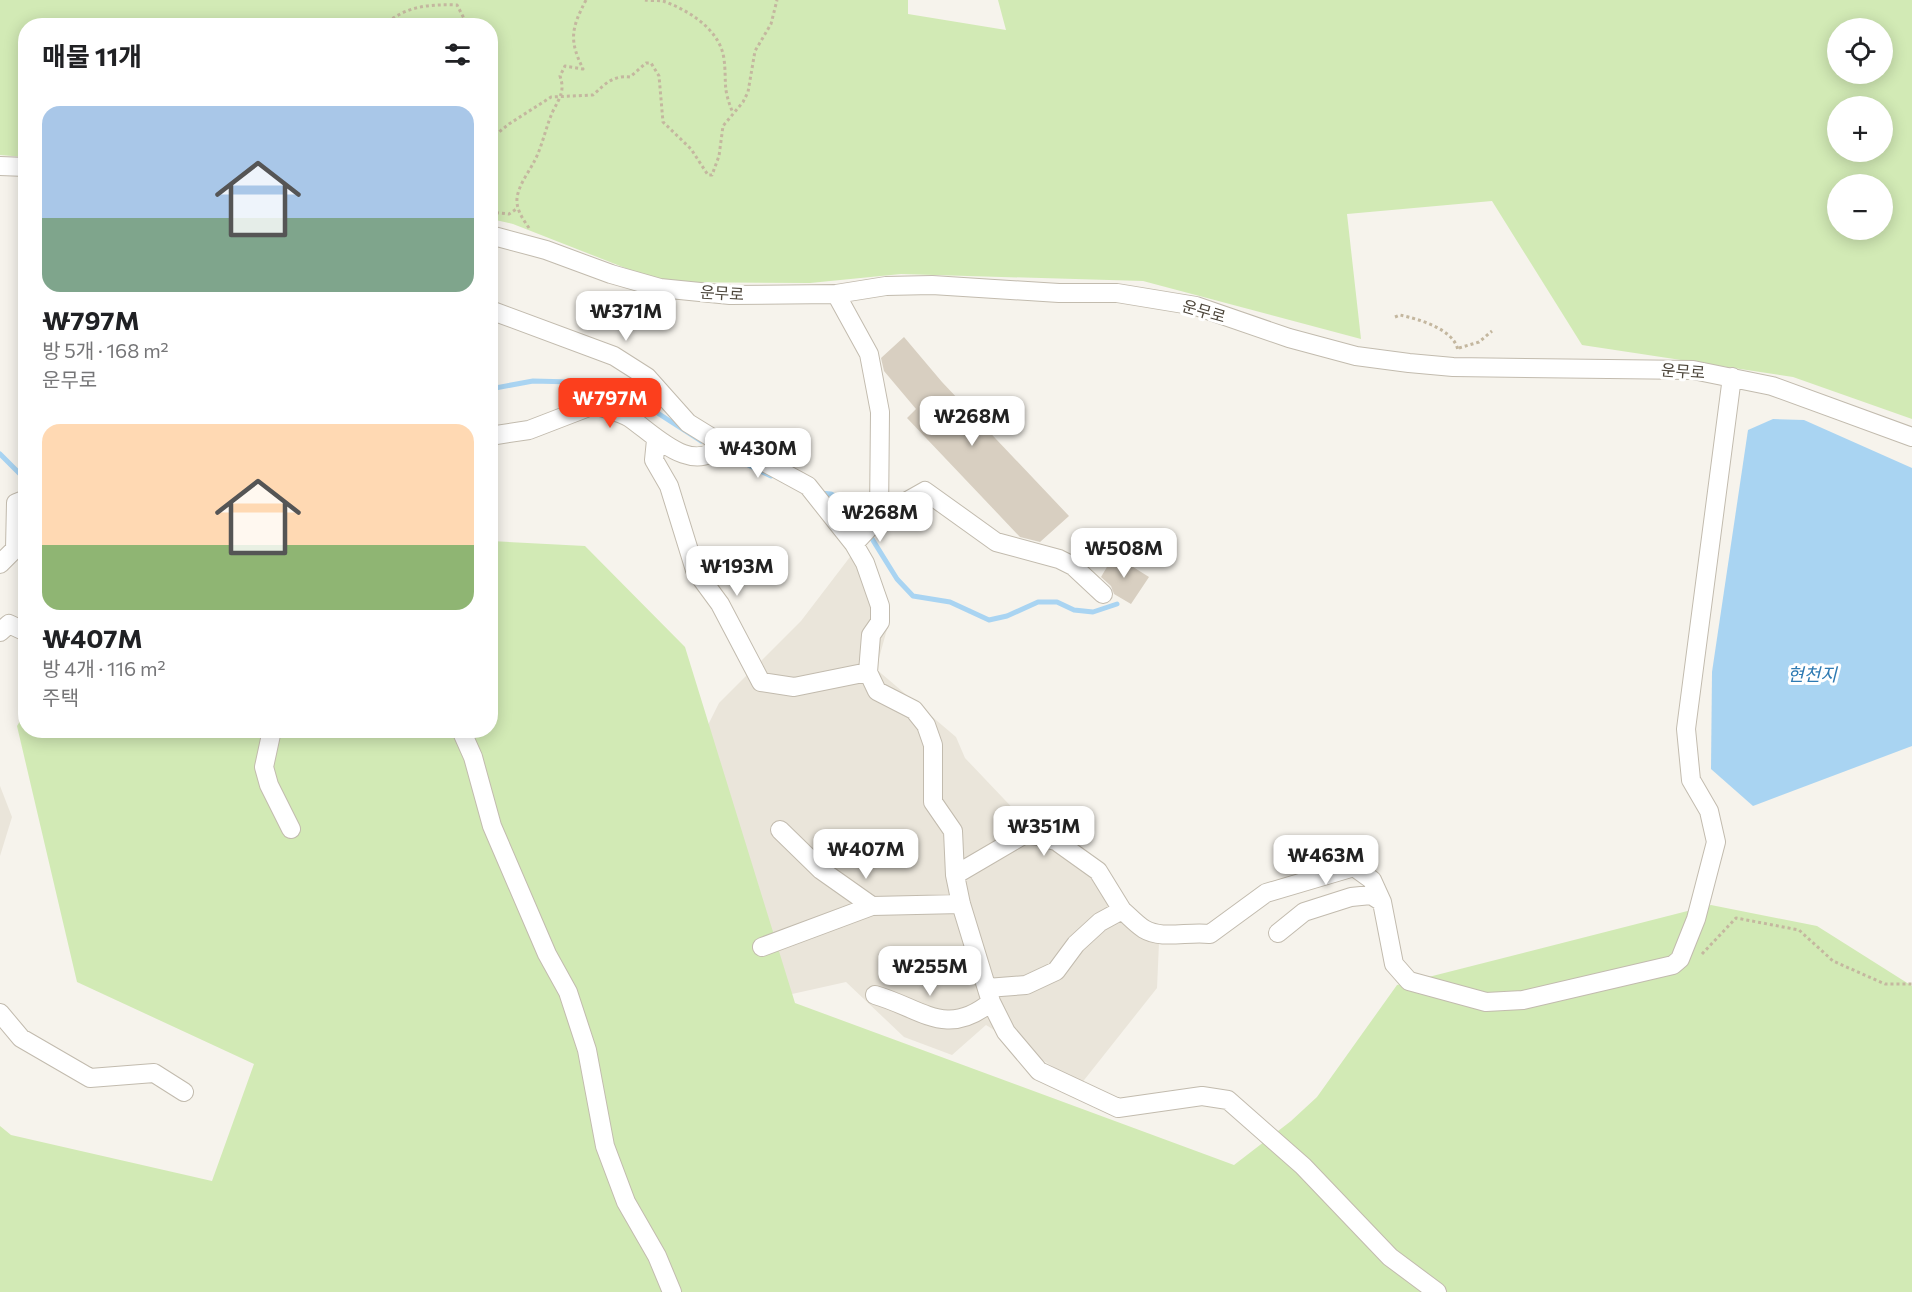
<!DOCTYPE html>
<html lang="ko">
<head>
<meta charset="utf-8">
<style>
  body { margin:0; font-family:Commissioner,"Noto Sans KR",sans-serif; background:#f2f2f2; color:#202124; height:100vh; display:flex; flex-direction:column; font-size:22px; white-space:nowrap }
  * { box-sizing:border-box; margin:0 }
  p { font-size:20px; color:#757577 }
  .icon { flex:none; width:33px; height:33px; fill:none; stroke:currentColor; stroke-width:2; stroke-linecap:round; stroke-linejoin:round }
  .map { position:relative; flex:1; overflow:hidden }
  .panel { position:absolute; left:18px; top:18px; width:480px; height:720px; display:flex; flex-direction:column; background:#fff; border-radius:24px; box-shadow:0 3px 15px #0003 }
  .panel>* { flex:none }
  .buttons { position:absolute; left:1827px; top:18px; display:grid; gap:12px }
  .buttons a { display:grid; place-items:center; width:66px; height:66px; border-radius:50%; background:#fff; box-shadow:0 3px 15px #0003; font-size:30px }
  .price { position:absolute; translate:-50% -51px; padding:0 14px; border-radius:12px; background:#fff; color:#222; font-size:20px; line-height:39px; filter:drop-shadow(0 2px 3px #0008) }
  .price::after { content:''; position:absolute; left:50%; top:36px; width:18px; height:14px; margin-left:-9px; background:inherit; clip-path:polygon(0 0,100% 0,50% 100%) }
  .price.active { background:#fc3f1d; color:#fff }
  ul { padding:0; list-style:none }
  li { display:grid; align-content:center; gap:12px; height:318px; padding:0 24px }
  li span { display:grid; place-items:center; height:186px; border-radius:18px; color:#555 }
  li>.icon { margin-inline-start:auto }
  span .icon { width:108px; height:108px; fill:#fffc; stroke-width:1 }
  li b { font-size:26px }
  h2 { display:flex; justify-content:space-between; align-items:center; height:72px; padding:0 24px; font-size:26px }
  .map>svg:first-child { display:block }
  .residential { fill:#eae5da }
  .green { fill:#d2eab5; fill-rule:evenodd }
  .water { fill:#a9d4f2 }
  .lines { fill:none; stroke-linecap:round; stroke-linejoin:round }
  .stream { stroke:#a9d4f2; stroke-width:5 }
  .building { fill:#d8cfc1 }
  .minor-casing { stroke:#c2bbae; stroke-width:20 }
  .path { stroke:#c4b79f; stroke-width:3; stroke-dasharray:3 3; stroke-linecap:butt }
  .minor { stroke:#fff; stroke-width:18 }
  .labels { text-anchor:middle; stroke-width:6; stroke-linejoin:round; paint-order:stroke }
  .street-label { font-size:16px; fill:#4b4439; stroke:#fff }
  .water-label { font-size:18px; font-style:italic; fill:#2e7ab2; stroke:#fff }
</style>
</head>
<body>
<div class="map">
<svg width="1912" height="1292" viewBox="0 0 1912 1292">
  <rect width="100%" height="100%" fill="#f6f3ec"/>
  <path class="residential" d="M853,553l36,69 -13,47 80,68 9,21 58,61 71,55 22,33 43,36 -2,45 -76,96 -95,-59 -34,30 -48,-18 -58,-55 -81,18 -75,-239 29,-58 82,-82z
    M0,786l12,31 -12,39z"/>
  <path class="green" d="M0,0h908v14l98,16 -8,-30h914v419l-119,-42 -211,-32 -90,-144 -145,13 14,125 -218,-58 -242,-7 -91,9 -149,-1 -148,-58 -22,-5 -1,-193h-464l-1,131 -25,-2zM1838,28h44v46h-44zM1838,106h44v46h-44zM1838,184h44v46h-44z
    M491,541l94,5 100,101 110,356 439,162 57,-44 26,-24 80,-112 314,-80 106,21 95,60v306h-1912v-166l11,9 201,46 42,-117 -177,-82 -60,-256 8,-13 1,17h464z"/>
  <path class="water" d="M1773,419l31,1 108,48v278l-159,60 -42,-37 1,-97 36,-242z"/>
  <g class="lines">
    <path class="stream" d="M490,389l43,-8 78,2 90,58
      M0,454l21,21 5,-2
      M736,459l35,17
      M819,493l12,1 20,11 46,74 16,17 37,6 39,18 18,-4 31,-14h19l17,8 19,2 24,-8"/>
  </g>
  <path class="building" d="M904,337l38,45 127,134 -29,26 -20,-5 -113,-119 9,-9 -32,-38 -3,-13z
    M1114,555l35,22 -18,27 -17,-10 -3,-8 -10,-9z"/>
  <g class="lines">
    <defs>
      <path id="minor" d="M0,166l26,1
        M490,235l56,15 65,24 49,14 70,7 106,-1 50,-8 46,-1 127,8h58l79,13 93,32 67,18 53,7 44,4 240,3 79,16 140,51
        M836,294l33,60 11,58 -1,105
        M490,310l124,46 33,21 41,46 34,21 31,12 55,30 46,58 11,19 15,43v16l-9,13 -3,37 9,19 37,19 12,15 7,20v57l20,29 2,44 6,29 30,98 15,30 33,39 79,37 84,-12 26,4 75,66 87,91 47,35
        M490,436l39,-6 65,-25c12,4 26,7 36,13 26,18 63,59 92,26
        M656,440l-2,20 15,26 26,84 25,34 41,78 33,5 74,-15
        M854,544l25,-27 46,-26 71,51 63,17 14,7 30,28
        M0,564l15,-15 1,-46 10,-4
        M0,632l9,-8 17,8
        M272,730l-8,37 5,18 22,44
        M461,730l12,27 19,69 55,128 21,38 19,58 18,96 21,56 31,54 15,36
        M780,830l41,40 51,36 89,-2
        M955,875l70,-41 13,2 18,5 42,30 24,39
        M1278,933l26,-21 47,-15 20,-2 11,7
        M762,947l110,-41
        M987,988l39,-3 30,-14 20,-27 24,-22 22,-12c7,6 14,14 22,19 18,11 44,2 66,5l56,-41 88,-26 18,13 10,22 12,62 15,17 77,21 37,-2 150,-35 7,-6 16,-40 20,-77 -7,-31 -18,-31 -5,-51 46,-352
        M875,995c46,13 71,44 116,7
        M0,1013l21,25 69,40 64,-5 30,19"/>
    </defs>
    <use href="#minor" class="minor-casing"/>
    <path class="path" d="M645,0c5,1 12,0 18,1 25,9 57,28 61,58 3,24 -2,28 9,54
      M383,26c22,-20 46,-22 74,-21l11,21
      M490,63l3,12 -3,2
      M490,139l19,-15 42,-27 42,-2c12,-11 20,-20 37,-18l16,-14h5l8,13 4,46 28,27 17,26h4l7,-19 4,-30 20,-24 5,-10 7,-41 16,-27 6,-24
      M490,212l19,2 9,-6
      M529,228c-6,-9 -13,-18 -12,-30 2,-14 12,-26 18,-38 8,-16 11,-34 18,-49 7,-14 12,-20 7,-35l5,-10 18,3c-14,-29 -12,-40 3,-69
      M1395,317l5,-2c18,4 55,14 58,36
      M1459,348l20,-6 13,-11
      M1702,954l34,-36 63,12 34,31 52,23h27"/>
    <use href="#minor" class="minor"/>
  </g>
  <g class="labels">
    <g class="street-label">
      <text transform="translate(722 293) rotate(3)" y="6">운무로</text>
      <text transform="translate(1204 311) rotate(16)" y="6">운무로</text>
      <text transform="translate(1683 371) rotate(4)" y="6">운무로</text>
    </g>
    <g class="water-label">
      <text x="1812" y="681">현천지</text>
    </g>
  </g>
</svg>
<div class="buttons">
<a><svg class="icon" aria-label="locate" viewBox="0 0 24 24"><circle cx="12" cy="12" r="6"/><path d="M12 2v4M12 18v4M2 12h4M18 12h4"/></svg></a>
<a>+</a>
<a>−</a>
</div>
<b class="price" style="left:626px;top:342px">₩371M</b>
<b class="price active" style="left:610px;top:429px">₩797M</b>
<b class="price" style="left:972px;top:447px">₩268M</b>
<b class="price" style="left:758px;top:479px">₩430M</b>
<b class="price" style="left:880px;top:543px">₩268M</b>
<b class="price" style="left:1124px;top:579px">₩508M</b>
<b class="price" style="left:737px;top:597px">₩193M</b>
<b class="price" style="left:1044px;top:857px">₩351M</b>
<b class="price" style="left:866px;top:880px">₩407M</b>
<b class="price" style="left:1326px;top:886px">₩463M</b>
<b class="price" style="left:930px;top:997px">₩255M</b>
<section class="panel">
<h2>매물 11개<svg class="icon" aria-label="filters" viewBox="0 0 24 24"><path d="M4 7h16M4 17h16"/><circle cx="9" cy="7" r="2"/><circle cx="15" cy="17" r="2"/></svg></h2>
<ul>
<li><span style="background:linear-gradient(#a9c7e8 60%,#7fa58c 0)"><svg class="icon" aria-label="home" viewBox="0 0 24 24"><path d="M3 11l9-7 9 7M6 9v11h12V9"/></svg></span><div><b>₩797M</b><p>방 5개 · 168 m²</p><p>운무로</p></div></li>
<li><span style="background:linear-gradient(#ffd9b3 65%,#8fb573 0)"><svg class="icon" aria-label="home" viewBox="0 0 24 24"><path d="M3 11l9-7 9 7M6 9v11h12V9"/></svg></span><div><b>₩407M</b><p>방 4개 · 116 m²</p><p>주택</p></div></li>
</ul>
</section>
</div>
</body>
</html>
